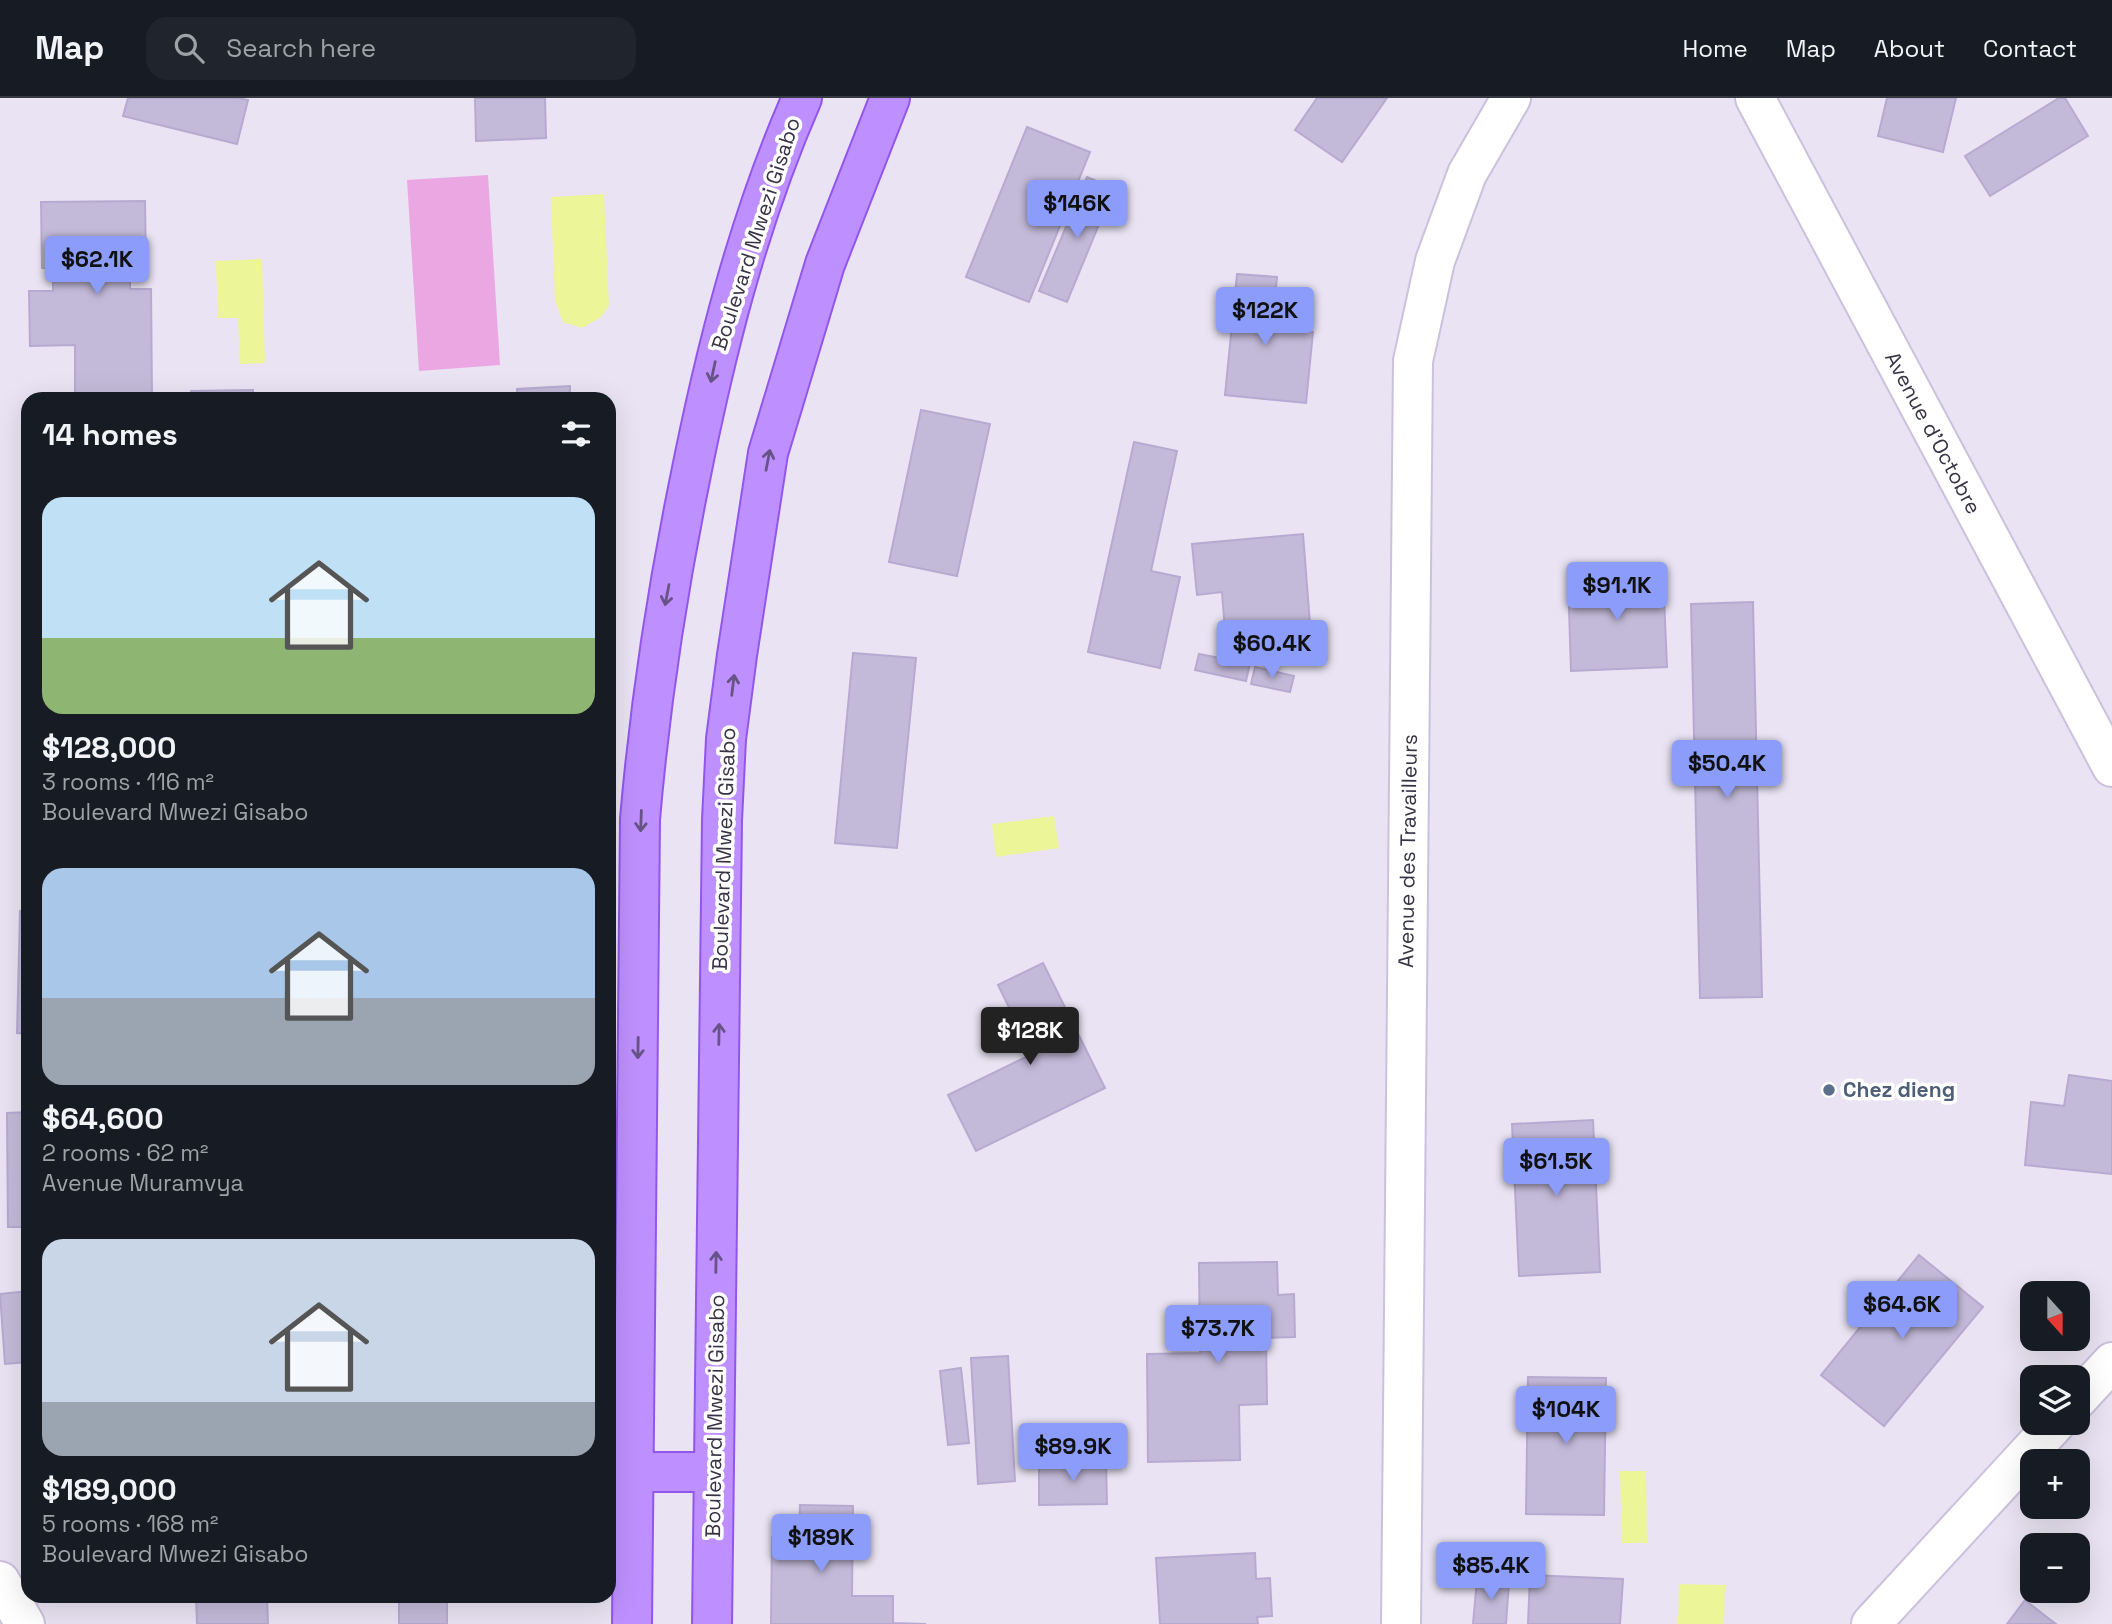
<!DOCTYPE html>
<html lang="en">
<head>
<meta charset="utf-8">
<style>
  body { margin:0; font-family:"Space Grotesk",sans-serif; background:#20242c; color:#f1f3f6; height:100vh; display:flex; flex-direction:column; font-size:26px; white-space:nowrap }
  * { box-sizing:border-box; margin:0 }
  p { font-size:23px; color:#9ea1a6 }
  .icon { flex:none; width:38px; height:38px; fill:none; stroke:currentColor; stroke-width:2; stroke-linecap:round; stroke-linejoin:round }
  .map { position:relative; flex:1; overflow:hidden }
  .details { position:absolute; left:21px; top:294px; width:595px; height:1211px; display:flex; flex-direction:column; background:#171b24; border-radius:21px; box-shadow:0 7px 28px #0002 }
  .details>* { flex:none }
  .needle { width:46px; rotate:159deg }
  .buttons { position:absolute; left:2020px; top:1183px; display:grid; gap:14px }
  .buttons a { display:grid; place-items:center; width:70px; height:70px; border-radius:14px; background:#171b24; box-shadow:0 7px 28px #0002; font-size:35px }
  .price { position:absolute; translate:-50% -60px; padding:0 16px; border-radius:7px; background:#8b9cfa; color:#111; font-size:23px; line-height:46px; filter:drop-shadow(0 2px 4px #0008) }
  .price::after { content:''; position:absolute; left:50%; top:42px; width:21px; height:16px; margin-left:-10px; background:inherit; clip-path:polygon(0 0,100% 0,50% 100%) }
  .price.selected { background:#222; color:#fff }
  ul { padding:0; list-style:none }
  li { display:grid; align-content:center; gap:14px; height:371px; padding:0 21px }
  li span { display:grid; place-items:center; height:217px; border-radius:21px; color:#555 }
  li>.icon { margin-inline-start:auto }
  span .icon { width:126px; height:126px; fill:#fffc; stroke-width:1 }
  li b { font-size:30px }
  h2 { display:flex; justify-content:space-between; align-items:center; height:84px; padding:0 21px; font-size:30px }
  header { display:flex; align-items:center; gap:42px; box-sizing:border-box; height:98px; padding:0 35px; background:#171b24; border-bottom:2px solid #363941 }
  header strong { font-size:33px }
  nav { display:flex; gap:38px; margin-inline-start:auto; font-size:24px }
  .search { width:490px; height:63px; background:#20242c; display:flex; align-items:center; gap:18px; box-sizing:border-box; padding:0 24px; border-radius:21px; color:#9ea1a6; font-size:26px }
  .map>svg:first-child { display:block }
  .green { fill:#eba7e1 }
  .water { fill:#ecf698 }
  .building { fill:#c3bad9; stroke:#b6aad1; stroke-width:2 }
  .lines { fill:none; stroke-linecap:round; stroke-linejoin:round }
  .minor-casing { stroke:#cbc1dd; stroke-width:42 }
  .primary-casing { stroke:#9256ee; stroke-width:42 }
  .minor { stroke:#fff; stroke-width:38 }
  .primary { stroke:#be90ff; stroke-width:38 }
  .oneway { stroke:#675386 }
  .service-dot { fill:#5c6f8a; stroke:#fff; stroke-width:2.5 }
  .labels { text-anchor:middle; stroke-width:7; stroke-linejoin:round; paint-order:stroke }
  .street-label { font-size:21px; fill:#383245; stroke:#fff }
  .service-label { font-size:21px; font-weight:bold; fill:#4e5e75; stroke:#fff; text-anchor:start }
</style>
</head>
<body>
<header>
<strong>Map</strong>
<div class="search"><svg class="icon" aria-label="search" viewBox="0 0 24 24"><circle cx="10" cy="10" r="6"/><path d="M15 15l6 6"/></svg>Search here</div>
<nav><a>Home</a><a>Map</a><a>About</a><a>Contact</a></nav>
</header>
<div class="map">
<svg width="2112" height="1526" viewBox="0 0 2112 1526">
  <rect width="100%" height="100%" fill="#e9e3f3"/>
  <path class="green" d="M488,77l12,190 -81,6 -12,-191z"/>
  <path class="water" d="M604,96l5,112 -8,11 -19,11 -19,-6 -8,-21 -4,-104z
    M262,161l3,104 -25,1 -2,-46h-20l-2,-57z
    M1054,718l5,32 -63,9 -4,-33z
    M1620,1373h26l1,72h-25z
    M1679,1486l46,1 -1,39h-46z"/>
  <path class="building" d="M128,0h110l10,2 -11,44 -114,-28z
    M475,0h70l1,40 -70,3z
    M1317,0h70l-45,64 -47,-32z
    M1887,0h69l-13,54 -65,-16z
    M2059,0h6l23,38 -98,60 -25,-40z
    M1027,29l63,25 -61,150 -63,-25z
    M1087,79l27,11 -47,114 -28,-11z
    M145,103l1,65 -16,1v22h21l1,110h-77v-54l-45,1 -1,-55h24v-23h-11l-1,-66z
    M1237,176l40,3 -5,51 41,4 -7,71 -81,-8z
    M570,288v13h-52l-1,-10z
    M253,292v9h-62v-8z
    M921,312l69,14 -33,152 -68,-14z
    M1134,344l43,9 -26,120 29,6 -20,91 -72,-16z
    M1303,436l7,90 -85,7 -3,-39 -25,3 -5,-51z
    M1663,476l4,93 -96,4 -3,-94z
    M1753,504l9,395 -62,1 -9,-394z
    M1228,547l25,5 -7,31 -51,-11 4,-16 26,5z
    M853,555l63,5 -19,190 -62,-5z
    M1255,569l39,9 -4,16 -39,-8z
    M20,813l8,1v122l-11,-1z
    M1043,865l62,125 -129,63 -28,-56 84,-41 -34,-69z
    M2069,977l43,6v93l-87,-9 6,-63 33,4z
    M28,1014v115h-20l-1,-114z
    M1593,1022l7,152 -81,4 -7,-152z
    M1919,1157l64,52 -99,119 -63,-51z
    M1277,1164l1,33 16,-1 1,43 -29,1 1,66 -28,1 1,55 -92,2 -1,-108 53,-1 -1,-90z
    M28,1193v71l-23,2 -5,-70z
    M1008,1258l7,125 -37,3 -7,-126z
    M961,1270l8,75 -21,2 -8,-74z
    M1528,1279l78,1 -2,137 -78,-1z
    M1106,1363l1,43 -68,1v-43z
    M800,1407l53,1 -1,90h41v27l33,1h-155l1,-87h27z
    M1255,1455l1,26 14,-1 2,38 -15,1 1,7h-98l-4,-66z
    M1530,1477l93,4 -3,45h-92z
    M1477,1481l32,3 -3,42h-33z
    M196,1498h71l1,28h-71z
    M399,1500h48v26h-48z
    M2025,1502l23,18 8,6h-49z"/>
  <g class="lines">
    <defs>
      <path id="minor" d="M1755,0l357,669
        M2077,1302l35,-38
        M0,1483l25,43
        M1401,1526l12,-1263 22,-100 32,-87 44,-76
        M1871,1526l185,-201"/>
      <path id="primary" d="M633,1374h81
        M632,1526l8,-805c10,-115 26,-222 49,-335 26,-132 59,-263 113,-386
        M712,1526l10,-804 4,-81 11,-84 31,-202 57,-189 65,-166"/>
    </defs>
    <use href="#minor" class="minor-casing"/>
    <use href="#primary" class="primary-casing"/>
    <use href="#minor" class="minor"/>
    <use href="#primary" class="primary"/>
  </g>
  <defs><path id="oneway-shaft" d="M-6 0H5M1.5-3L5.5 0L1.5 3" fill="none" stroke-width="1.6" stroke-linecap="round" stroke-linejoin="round" transform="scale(1.75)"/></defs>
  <g class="oneway">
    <use href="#oneway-shaft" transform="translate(713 274) rotate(102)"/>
    <use href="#oneway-shaft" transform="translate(768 362) rotate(-79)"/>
    <use href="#oneway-shaft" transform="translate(667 497) rotate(101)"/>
    <use href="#oneway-shaft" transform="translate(733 587) rotate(-83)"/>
    <use href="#oneway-shaft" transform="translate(641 723) rotate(92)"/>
    <use href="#oneway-shaft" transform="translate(719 936) rotate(-89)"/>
    <use href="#oneway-shaft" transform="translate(638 950) rotate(91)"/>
    <use href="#oneway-shaft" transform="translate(716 1164) rotate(-89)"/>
  </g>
  <circle class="service-dot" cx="1829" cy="992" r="7"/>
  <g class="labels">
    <g class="street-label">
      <text transform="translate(756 136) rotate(-72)" y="7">Boulevard Mwezi Gisabo</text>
      <text transform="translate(1933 335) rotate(62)" y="7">Avenue d'Octobre</text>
      <text transform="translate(724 751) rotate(-88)" y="7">Boulevard Mwezi Gisabo</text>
      <text transform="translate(1408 753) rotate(-89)" y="7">Avenue des Travailleurs</text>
      <text transform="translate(715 1318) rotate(-89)" y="7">Boulevard Mwezi Gisabo</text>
    </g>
    <g class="service-label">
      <text x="1843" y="999">Chez dieng</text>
    </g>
  </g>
</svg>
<div class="buttons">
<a><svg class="needle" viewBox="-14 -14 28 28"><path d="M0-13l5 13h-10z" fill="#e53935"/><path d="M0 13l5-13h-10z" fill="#9ea1a6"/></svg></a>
<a><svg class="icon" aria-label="layers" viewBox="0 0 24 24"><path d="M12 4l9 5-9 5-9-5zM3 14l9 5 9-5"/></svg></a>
<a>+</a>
<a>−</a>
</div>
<b class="price" style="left:1077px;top:142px">$146K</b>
<b class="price" style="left:97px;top:198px">$62.1K</b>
<b class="price" style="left:1265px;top:249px">$122K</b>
<b class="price" style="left:1617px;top:524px">$91.1K</b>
<b class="price" style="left:1272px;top:582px">$60.4K</b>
<b class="price" style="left:1727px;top:702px">$50.4K</b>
<b class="price selected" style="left:1030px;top:969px">$128K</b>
<b class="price" style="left:1556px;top:1100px">$61.5K</b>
<b class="price" style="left:1902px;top:1243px">$64.6K</b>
<b class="price" style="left:1218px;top:1267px">$73.7K</b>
<b class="price" style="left:1566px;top:1348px">$104K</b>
<b class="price" style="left:1073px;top:1385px">$89.9K</b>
<b class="price" style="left:821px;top:1476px">$189K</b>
<b class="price" style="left:1491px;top:1504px">$85.4K</b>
<section class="details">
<h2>14 homes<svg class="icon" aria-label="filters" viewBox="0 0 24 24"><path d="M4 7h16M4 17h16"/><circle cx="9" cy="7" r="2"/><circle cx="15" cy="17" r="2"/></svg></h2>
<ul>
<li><span style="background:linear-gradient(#bfe0f5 65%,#8fb573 0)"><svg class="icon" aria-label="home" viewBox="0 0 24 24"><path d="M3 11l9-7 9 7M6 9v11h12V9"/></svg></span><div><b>$128,000</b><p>3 rooms · 116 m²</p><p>Boulevard Mwezi Gisabo</p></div></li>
<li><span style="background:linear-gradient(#a9c7e8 60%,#9aa5b1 0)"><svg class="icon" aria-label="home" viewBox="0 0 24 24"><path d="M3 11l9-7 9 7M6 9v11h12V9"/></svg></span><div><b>$64,600</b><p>2 rooms · 62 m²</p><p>Avenue Muramvya</p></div></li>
<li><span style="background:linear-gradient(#c9d6e8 75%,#9aa5b1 0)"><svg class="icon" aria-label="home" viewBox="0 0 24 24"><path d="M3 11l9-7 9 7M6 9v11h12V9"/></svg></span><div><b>$189,000</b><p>5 rooms · 168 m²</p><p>Boulevard Mwezi Gisabo</p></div></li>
</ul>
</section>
</div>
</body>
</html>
